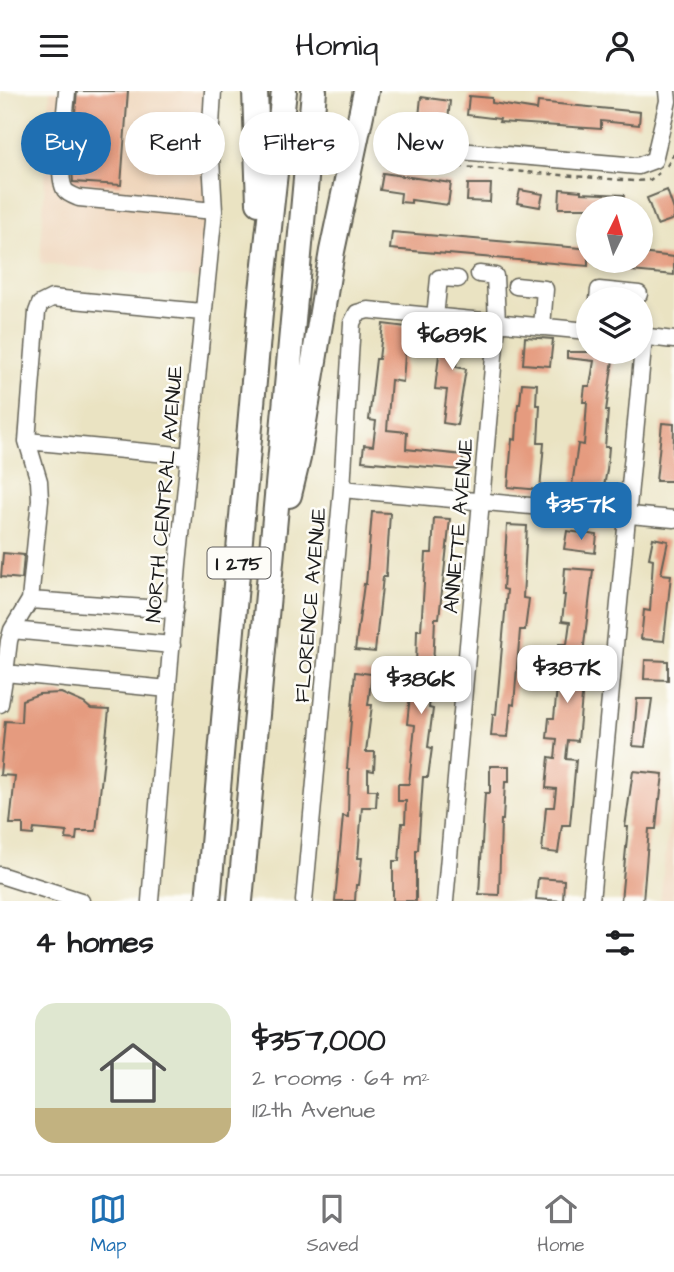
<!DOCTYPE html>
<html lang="en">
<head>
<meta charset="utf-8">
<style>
  body { margin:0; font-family:"Architects Daughter",sans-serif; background:#f2f2f2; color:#202124; height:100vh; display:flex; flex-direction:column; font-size:26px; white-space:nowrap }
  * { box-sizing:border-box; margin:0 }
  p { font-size:23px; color:#757577 }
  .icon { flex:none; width:38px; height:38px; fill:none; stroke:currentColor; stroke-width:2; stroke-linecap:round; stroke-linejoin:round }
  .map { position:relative; height:810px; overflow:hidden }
  .sheet { display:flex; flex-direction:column; background:#fff; flex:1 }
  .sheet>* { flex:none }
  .hud { position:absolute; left:21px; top:21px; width:634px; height:63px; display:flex; gap:14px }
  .needle { width:46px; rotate:5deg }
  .tools { position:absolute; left:576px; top:105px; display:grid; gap:14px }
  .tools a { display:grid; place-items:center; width:77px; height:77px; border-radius:50%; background:#fff; box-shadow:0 4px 10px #0003; font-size:35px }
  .price { position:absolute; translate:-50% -60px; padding:0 16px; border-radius:14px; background:#fff; color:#222; font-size:23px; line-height:46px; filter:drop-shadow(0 2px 4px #0008) }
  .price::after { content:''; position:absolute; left:50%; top:42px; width:21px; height:16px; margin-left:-10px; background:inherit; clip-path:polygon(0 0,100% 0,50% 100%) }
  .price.on { background:#1f6fb2; color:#fff }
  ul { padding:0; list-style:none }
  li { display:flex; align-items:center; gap:21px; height:175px; padding:0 35px }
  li+li { border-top:2px solid #e0e0e0 }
  li span { display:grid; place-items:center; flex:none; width:196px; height:140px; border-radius:21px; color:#555 }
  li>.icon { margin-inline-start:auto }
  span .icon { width:84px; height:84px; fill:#fffc; stroke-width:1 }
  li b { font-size:30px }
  h2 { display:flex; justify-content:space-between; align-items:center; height:84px; padding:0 35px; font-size:30px }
  .chip { padding:0 24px; border-radius:32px; background:#fff; box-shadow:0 4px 10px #0003; font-size:24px; line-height:63px }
  .chip.on { background:#1f6fb2; color:#fff }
  header { display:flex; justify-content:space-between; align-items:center; height:91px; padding:0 35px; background:#fff; font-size:32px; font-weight:600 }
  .dock { display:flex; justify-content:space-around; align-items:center; height:98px; border-top:2px solid #e0e0e0; background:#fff; font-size:19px; color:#757577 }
  .dock a { display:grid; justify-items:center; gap:4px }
  .dock .on { color:#1f6fb2 }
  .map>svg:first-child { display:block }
  .built { fill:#efd6bc }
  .building { fill:#e59b7f }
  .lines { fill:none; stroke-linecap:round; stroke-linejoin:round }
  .minor-casing { stroke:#646256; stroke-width:19 }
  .highway-casing { stroke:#646256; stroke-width:28 }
  .path { stroke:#646256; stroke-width:2.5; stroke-dasharray:5 5; stroke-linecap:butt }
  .minor { stroke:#fff; stroke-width:16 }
  .highway { stroke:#fff; stroke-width:24 }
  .labels { text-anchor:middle; stroke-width:5; stroke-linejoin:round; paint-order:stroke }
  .shield { fill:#fdfcf7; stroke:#605f5e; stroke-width:2 }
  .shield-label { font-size:19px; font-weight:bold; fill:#1c1c1c }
  .street-label { font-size:21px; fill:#1c1c1c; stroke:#fdfcf7 }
</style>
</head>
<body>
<header><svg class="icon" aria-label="menu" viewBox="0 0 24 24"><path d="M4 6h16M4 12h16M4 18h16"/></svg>Homiq<svg class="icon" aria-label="person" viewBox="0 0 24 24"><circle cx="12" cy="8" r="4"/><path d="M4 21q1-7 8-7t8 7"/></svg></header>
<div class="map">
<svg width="674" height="810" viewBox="0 0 674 810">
  <rect width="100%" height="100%" fill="#fdfcf7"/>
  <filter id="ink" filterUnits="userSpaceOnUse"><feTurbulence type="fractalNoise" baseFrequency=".0143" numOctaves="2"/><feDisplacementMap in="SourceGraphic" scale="14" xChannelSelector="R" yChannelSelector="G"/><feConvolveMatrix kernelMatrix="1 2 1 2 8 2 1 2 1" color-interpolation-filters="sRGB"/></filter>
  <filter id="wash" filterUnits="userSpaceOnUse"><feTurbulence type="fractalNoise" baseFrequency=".00686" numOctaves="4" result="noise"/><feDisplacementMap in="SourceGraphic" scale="28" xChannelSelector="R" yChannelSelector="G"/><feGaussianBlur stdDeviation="1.57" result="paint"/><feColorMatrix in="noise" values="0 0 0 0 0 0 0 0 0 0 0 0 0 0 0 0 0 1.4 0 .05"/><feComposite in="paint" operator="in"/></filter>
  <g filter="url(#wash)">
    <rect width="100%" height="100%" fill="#eae3c2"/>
    <path class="built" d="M50,0h157v120l-7,68 -160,-15z
      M674,692v118h-14z"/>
    <g id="blocks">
      <path class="building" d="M77,0h51l-7,94 -48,-3 -2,-24z
        M469,5l23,2v5l45,7 1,-8 102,10 -1,13 -38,-4v8l-102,-7 1,-3 -33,-4z
        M421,6l29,4 -2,20 -29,-4z
        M383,82l68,10 -3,22 -37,-5v3l-11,-1 1,-9 -21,-3z
        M468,93h23l-1,18 -23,-1z
        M560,98l21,2v2l43,2 -1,13h-64z
        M520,99l23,4 -3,13 -23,-4z
        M667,99l7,20v9l-17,6 -10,-27z
        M392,141l189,16 7,1v17l-198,-17z
        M640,162l34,4v18l-75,-7 1,-7h40z
        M383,233l24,3 -4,55 -12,-2 -4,50 20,2 -1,17 57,6 -1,15 -100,-9 2,-16 9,1 3,-25 -7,-1 7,-61h3z
        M442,238l28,3 -2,18 -10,-1 -2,18 10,2 -9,56 -14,-2 4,-33 -12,-1z
        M525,246l28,2 -3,27 -27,-2z
        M567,261h47l-8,59h2l-3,36h4l-2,23 -3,16 -11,-1 -1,9 -21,-2 7,-48 6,1 3,-43h-4l2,-16h5l4,-25 -27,-3z
        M522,292l15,1 -1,21h4l-2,38h6l-4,47 -32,-3 4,-48 4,1 2,-36h2z
        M662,332l12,1 -1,57h-17z
        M372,421l18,1 -4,64h-3l-8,75 -20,-2 9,-66h2z
        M434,427l16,1 -11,99h-4l-2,51 10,1 -1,10 -10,-1 -3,29 4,1 -5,38 4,1 -4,29h-5l-5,73h-2v51h-23v-40h6l3,-38h3l1,-22h-8v-17h11l6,-59 -8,-1 6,-57h3l1,-37h4l5,-77h6z
        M507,434l20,1 -4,72 6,1 -4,31h-5l-6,75 -3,-1 -3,33 -17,-1 2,-22 3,1 11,-125 -4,-1z
        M567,440l30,4 -2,18 -31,-4z
        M653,447l15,3 -7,33 10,1 -7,66 -23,-2 3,-29 6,1 3,-52 -4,-1z
        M3,462l21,2 -2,24 -21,-2z
        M565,477l28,2 -9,75 -1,40 -5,56 -10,-1 -2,19 10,1 -6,65h-8l-4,28 -16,-2 4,-44h8l2,-18 -10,-1 3,-31 6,1 2,-19 -10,-1 2,-20h5l5,-51v-23h8l3,-22 -8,-1 3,-26h-2z
        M645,569l23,1v19l-24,-1z
        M355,581l17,2 -4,31h4l-6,47h9l-1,19 -6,-1v20h9l-1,17h-14l-4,51h4l-3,27h-3l-1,16h-20l8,-85 5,1 1,-48h-2z
        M61,602l23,10 7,6 18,1 -13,121h-19l-1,9 -10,-1 1,-7 -33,-3 -1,6 -10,-1v-10h-13l5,-48 -15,-1 5,-54 16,1 1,-22 17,-6z
        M637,608h15l-7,48 -12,-1z
        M490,675h19v16h-4l-2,38h-2l-2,75 -20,-1 6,-101h5z
        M633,680l30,3 -3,25h-1l-3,30h-7l-6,72h-22l7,-74h-3z
        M538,787l26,2 -1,21 -27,-2z"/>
    </g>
  </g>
  <g filter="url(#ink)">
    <use href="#blocks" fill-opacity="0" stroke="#646256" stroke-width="2"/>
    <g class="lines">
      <defs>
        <path id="minor" d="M67,0c-1,20 -12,84 -2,99 3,4 9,6 14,8l135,13
          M388,54l250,21 16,-6 14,-59 -1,-10
          M516,195l29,3 -3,38
          M598,208l1,-9 40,4
          M435,226l4,-39 19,1
          M640,245l34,4
          M27,350l12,40 1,19 -10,100 -18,30 -3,11 -4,32 163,16
          M189,365l-162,-15 10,-129 3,-8 12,-6 150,14
          M342,398l332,30
          M30,509l145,10
          M12,539l160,15
          M0,613l5,-31
          M0,784l81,26
          M150,810l28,-336 36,-354 -4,-68 3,-52
          M304,810l38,-412 10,-166 5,-10 11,-3 220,21
          M445,810l52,-578 -2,-47 -16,-2
          M591,810l53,-564"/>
        <path id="highway" d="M255,0l4,112
          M289,404l9,-37 34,-207 34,-160
          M208,810l54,-610 22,-200
          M240,810l74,-810"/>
      </defs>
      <use href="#minor" class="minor-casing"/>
      <use href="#highway" class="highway-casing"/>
      <path class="path" d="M404,67l-1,4 231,19 16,-1 9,-7
        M667,75l7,-12"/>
      <use href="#minor" class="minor"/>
      <use href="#highway" class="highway"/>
    </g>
  </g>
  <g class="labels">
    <rect class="shield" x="207.5" y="456.5" width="63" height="31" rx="5"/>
    <g class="shield-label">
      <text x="239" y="479">I 275</text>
    </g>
    <g class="street-label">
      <text transform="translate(164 403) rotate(-85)" y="7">NORTH CENTRAL AVENUE</text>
      <text transform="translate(458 435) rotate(-85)" y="7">ANNETTE AVENUE</text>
      <text transform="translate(310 514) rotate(-85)" y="7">FLORENCE AVENUE</text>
    </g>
  </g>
</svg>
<div class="tools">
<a><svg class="needle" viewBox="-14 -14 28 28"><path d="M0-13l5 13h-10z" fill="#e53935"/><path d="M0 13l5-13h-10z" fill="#757577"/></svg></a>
<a><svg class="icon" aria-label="layers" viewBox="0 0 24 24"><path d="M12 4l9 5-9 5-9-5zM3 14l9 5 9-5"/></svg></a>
</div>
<b class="price" style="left:452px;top:281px">$689K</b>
<b class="price on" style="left:581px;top:451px">$357K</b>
<b class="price" style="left:567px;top:614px">$387K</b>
<b class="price" style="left:421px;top:625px">$386K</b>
<div class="hud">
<a class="chip on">Buy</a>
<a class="chip">Rent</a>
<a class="chip">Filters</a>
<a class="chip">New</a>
</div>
</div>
<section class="sheet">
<h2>4 homes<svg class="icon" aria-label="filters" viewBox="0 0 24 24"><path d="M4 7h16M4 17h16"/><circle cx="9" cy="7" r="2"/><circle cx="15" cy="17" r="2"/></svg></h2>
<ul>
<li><span style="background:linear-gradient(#dfe7d0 75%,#c2b280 0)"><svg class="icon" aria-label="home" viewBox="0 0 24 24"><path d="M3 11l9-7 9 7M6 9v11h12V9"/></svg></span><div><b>$357,000</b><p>2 rooms · 64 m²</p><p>112th Avenue</p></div></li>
</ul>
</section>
<nav class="dock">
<a class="on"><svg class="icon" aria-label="map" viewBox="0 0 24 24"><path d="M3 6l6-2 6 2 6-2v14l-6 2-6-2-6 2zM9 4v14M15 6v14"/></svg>Map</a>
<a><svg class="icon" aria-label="saved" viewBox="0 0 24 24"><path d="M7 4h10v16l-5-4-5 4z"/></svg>Saved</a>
<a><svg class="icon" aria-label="home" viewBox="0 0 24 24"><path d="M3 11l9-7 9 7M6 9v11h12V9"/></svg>Home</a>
</nav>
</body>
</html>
